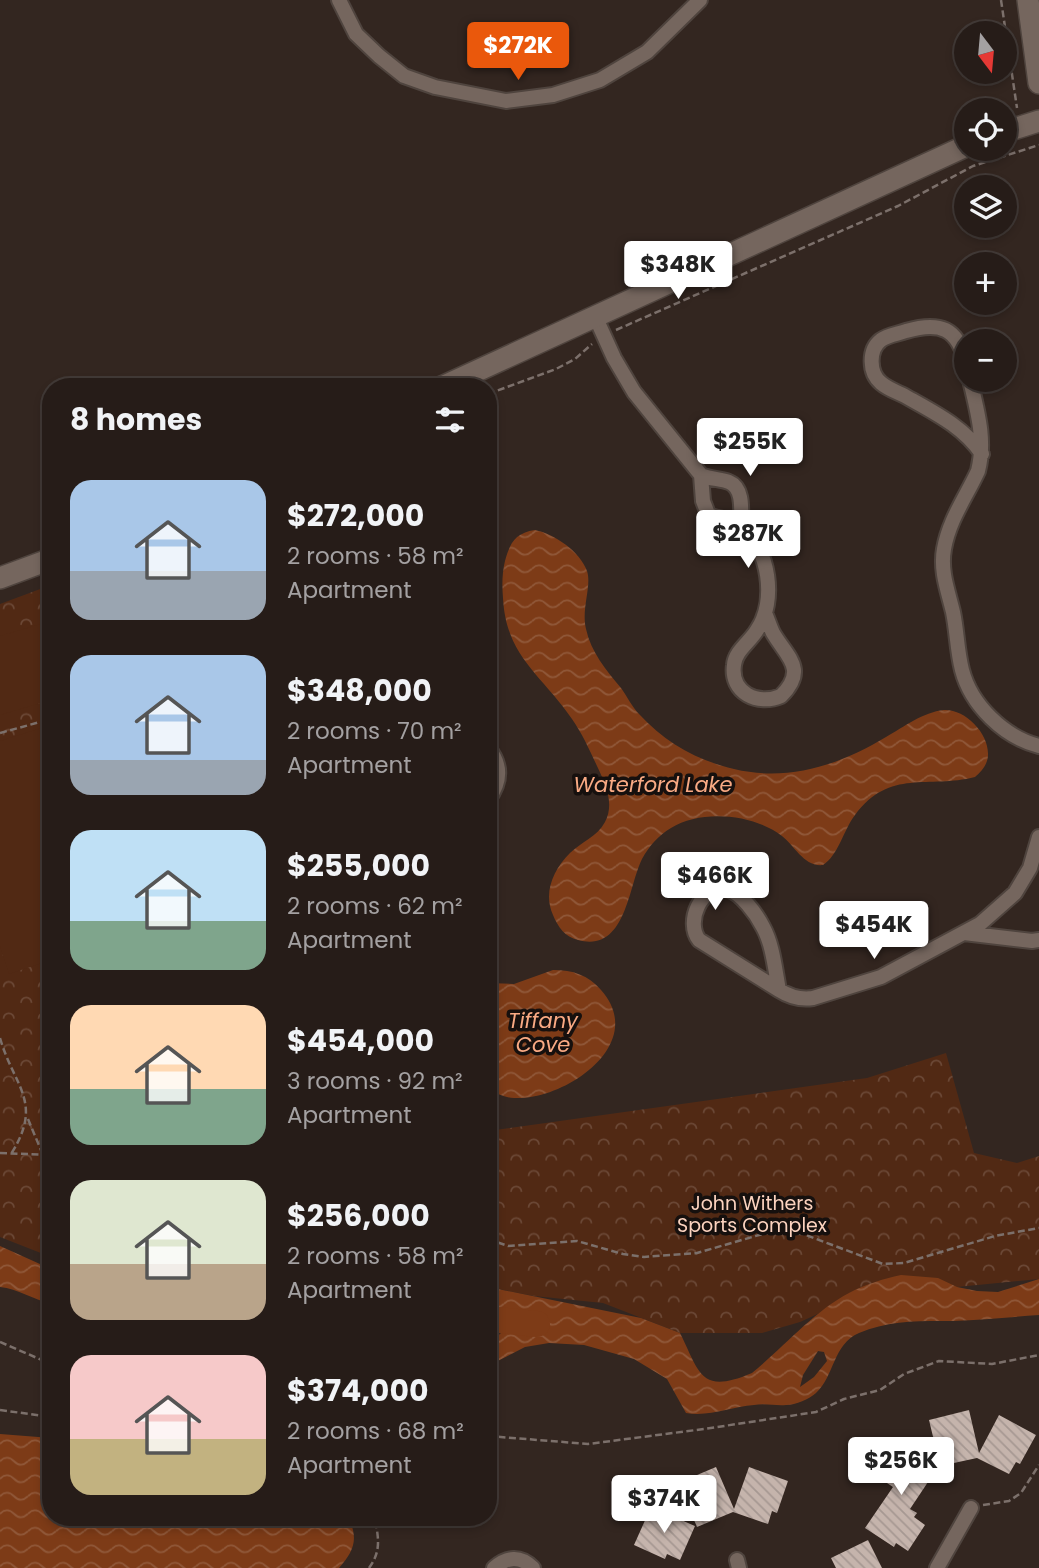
<!DOCTYPE html>
<html lang="en">
<head>
<meta charset="utf-8">
<style>
  body { margin:0; font-family:Poppins,sans-serif; background:#2e2521; color:#f1f3f6; height:100vh; display:flex; flex-direction:column; font-size:26px; white-space:nowrap }
  * { box-sizing:border-box; margin:0 }
  p { font-size:23px; color:#a4a1a2 }
  .icon { flex:none; width:38px; height:38px; fill:none; stroke:currentColor; stroke-width:2; stroke-linecap:round; stroke-linejoin:round }
  .map { position:relative; flex:1; overflow:hidden }
  .drawer { position:absolute; left:42px; top:378px; width:455px; height:1148px; display:flex; flex-direction:column; background:#261c18; border-radius:28px; box-shadow:0 4px 10px #0003,0 0 0 2px #423a37 }
  .drawer>* { flex:none }
  .needle { width:46px; rotate:164deg }
  .controls { position:absolute; left:954px; top:21px; display:grid; gap:14px }
  .controls a { display:grid; place-items:center; width:63px; height:63px; border-radius:50%; background:#261c18; box-shadow:0 4px 10px #0003,0 0 0 2px #423a37; font-size:35px }
  .price { position:absolute; translate:-50% -60px; padding:0 16px; border-radius:7px; background:#fff; color:#222; font-size:23px; line-height:46px; filter:drop-shadow(0 2px 4px #0008) }
  .price::after { content:''; position:absolute; left:50%; top:42px; width:21px; height:16px; margin-left:-10px; background:inherit; clip-path:polygon(0 0,100% 0,50% 100%) }
  .price.on { background:#ea580c; color:#fff }
  ul { padding:0; list-style:none }
  li { display:flex; align-items:center; gap:21px; height:175px; padding:0 28px }
  li span { display:grid; place-items:center; flex:none; width:196px; height:140px; border-radius:21px; color:#555 }
  li>.icon { margin-inline-start:auto }
  span .icon { width:84px; height:84px; fill:#fffc; stroke-width:1 }
  li b { font-size:30px }
  h2 { display:flex; justify-content:space-between; align-items:center; height:84px; padding:0 28px; font-size:30px }
  .map>svg:first-child { display:block }
  .forest { fill:url(#forest-crowns) }
  .garden { fill:#512914 }
  .water { fill:url(#water-waves); fill-rule:evenodd }
  .lines { fill:none; stroke-linecap:round; stroke-linejoin:round }
  .river { stroke:#7d3b17; stroke-width:26 }
  .building { fill:url(#building-back-hatch) }
  .street-casing { stroke:#4f443e; stroke-width:18 }
  .secondary-casing { stroke:#4f443e; stroke-width:24 }
  .path { stroke:#7c706b; stroke-width:2.5; stroke-dasharray:7 3.5; stroke-linecap:butt }
  .street { stroke:#75665e; stroke-width:14 }
  .secondary { stroke:#75665e; stroke-width:21 }
  .labels { text-anchor:middle; stroke-width:7; stroke-linejoin:round; paint-order:stroke }
  .park-label { font-size:19px; fill:#fcd3bf; stroke:#16100e }
  .water-label { font-size:21px; font-style:italic; fill:#f9aa84; stroke:#16100e }
</style>
</head>
<body>
<div class="map">
<svg width="1039" height="1568" viewBox="0 0 1039 1568">
  <defs>
    <pattern id="forest-crowns" width="20" height="18" patternUnits="userSpaceOnUse" patternTransform="scale(1.75)"><rect width="20" height="18" fill="#512914"/><path d="M2 6a3 3 0 1 1 6 0M12 15a3 3 0 1 1 6 0" fill="none" stroke="#6b4836"/></pattern>
    <pattern id="water-waves" width="16" height="10" patternUnits="userSpaceOnUse" patternTransform="scale(1.75)"><rect width="16" height="10" fill="#7d3b17"/><path d="M0 5q4-4 8 0t8 0" fill="none" stroke="#905839"/></pattern>
    <pattern id="building-back-hatch" width="6" height="6" patternUnits="userSpaceOnUse" patternTransform="scale(1.75)"><rect width="6" height="6" fill="#c5b4ac"/><path d="M-1 5l2 2M0 0l6 6M5-1l2 2" fill="none" stroke="#a69892"/></pattern>
  </defs>
  <rect width="100%" height="100%" fill="#332620"/>
  <path class="forest" d="M51,585v672l-51,-20v-633z
    M946,1053l28,100 43,10 22,-7v123l-82,8 -78,-1 -79,36 -38,11h-82l-77,-30 -69,-7 -46,-9v-156l379,-53z"/>
  <path class="garden" d="M51,621v79l-51,15v-79z
    M51,725v235l-42,14 -9,-28v-205z"/>
  <path class="water" d="M535,530c19,4 45,21 52,41 5,15 -6,38 -1,58 5,23 20,41 35,59 6,8 11,19 18,26 27,29 57,46 95,55 54,13 106,-4 152,-32 18,-10 37,-25 58,-27 21,-1 45,23 44,45 0,9 -7,17 -13,22 -47,12 -85,-9 -120,38 -11,14 -17,41 -32,50 -19,2 -28,-19 -41,-29 -28,-22 -81,-27 -111,-8 -12,7 -22,18 -29,31 -14,28 -16,94 -64,81 -13,-3 -20,-13 -25,-25 -10,-22 0,-45 17,-62 11,-11 27,-16 35,-31 10,-19 0,-39 -8,-56 -7,-15 -15,-33 -25,-47 -30,-44 -66,-62 -69,-121 -1,-12 -1,-25 2,-37 5,-18 10,-28 30,-31z
    M553,970c20,0 35,5 48,20 48,54 -37,111 -87,108 -9,0 -18,-5 -26,-9v-106l26,1z
    M0,1246l51,23v35c-18,-5 -33,-15 -51,-17z
    M901,1275l37,3 19,9 20,4 21,1 41,-13v36c-28,2 -57,5 -86,6 -32,0 -64,-1 -94,12 -26,11 -25,44 -43,60 -7,6 -20,12 -30,12 -10,1 -21,-2 -32,0 -23,2 -45,12 -68,8l-19,-34 -33,-20 -50,-14 -35,-2 -24,4 -37,19v-24c4,-3 12,-7 15,-11 6,-11 -6,-27 -15,-31v-13l153,31 39,15c20,40 20,62 72,40 32,-26 61,-61 97,-80 17,-9 34,-14 52,-18zM818,1351l6,1 3,9 -13,16 -14,10 3,-12z
    M0,1434l51,4v79h297c11,22 6,34 -9,51h-339z"/>
  <g class="lines">
    <path class="river" d="M488,1319l49,5"/>
  </g>
  <path class="building" d="M969,1410l10,43 20,-38 37,20 -16,29 -4,-2 -7,12 -32,-16 -37,8 -11,-46z
    M898,1441l40,26 -28,42 7,4 -3,4 11,8 -17,26 -12,-8 -2,4 -29,-19 28,-41 -18,-12z
    M716,1467l18,42 15,-42 39,14 -11,32 -5,-2 -4,13 -35,-12 -36,15 -19,-44z
    M651,1507l44,19 -15,34 -13,-6 -2,5 -31,-14z
    M868,1540l14,28h-46l-5,-10z"/>
  <g class="lines">
    <defs>
      <path id="street" d="M339,0l17,34 23,22 25,20 31,11 71,14 47,-6 47,-15 47,-28 53,-52
        M595,316l19,42 20,34 67,83 2,26 5,13c10,7 26,4 34,12 27,23 35,75 15,104 -7,12 -22,21 -23,35 -4,28 24,41 47,31 27,-27 6,-39 -8,-63 -3,-6 -5,-13 -8,-20
        M966,363c-8,-35 -26,-42 -60,-32 -8,3 -18,4 -25,9 -13,10 -12,33 0,43 7,6 16,9 24,13 28,16 58,30 77,58
        M970,380c7,30 16,60 8,91 -12,26 -29,49 -34,78 -4,22 4,42 9,63 4,19 4,39 9,58 9,35 42,67 77,76
        M701,475c9,4 19,4 28,7 15,6 12,29 12,42
        M488,748c14,17 13,34 0,52
        M964,933l68,8 7,-1
        M779,990c-4,-20 -6,-45 -16,-63 -6,-12 -22,-35 -37,-38 -25,-4 -41,33 -27,51l80,50c11,7 21,10 34,8l68,-21 99,-53 35,-31 15,-25 9,-31
        M737,1560l2,8
        M494,1568c13,-11 26,-13 39,0
        M937,1568l34,-60"/>
      <path id="secondary" d="M1028,0l11,83
        M1004,132l35,-11
        M442,387l524,-241
        M0,578l51,-19"/>
    </defs>
    <use href="#street" class="street-casing"/>
    <use href="#secondary" class="secondary-casing"/>
    <path class="path" d="M1001,0l16,108
      M616,330l282,-124 75,-40 66,-21
      M488,394l68,-25 19,-10 17,-15
      M0,733l51,-14
      M0,1038c14,49 44,64 11,116
      M28,1119l15,36
      M0,1153l51,2
      M488,1239l20,7 69,-5 46,13 21,3 53,-4 69,-20 37,1 80,30 21,-1 91,-27 44,-8
      M0,1342l51,22
      M0,1410l51,7
      M488,1436l100,8 116,-15 112,-17 28,-13 36,-9 24,-16 35,-13 53,3 47,-9
      M983,1505l26,-4 12,-8 18,-28
      M369,1568c13,-18 9,-30 6,-51"/>
    <use href="#street" class="street"/>
    <use href="#secondary" class="secondary"/>
  </g>
  <g class="labels">
    <g class="park-label">
      <text x="752" y="1210">John Withers<tspan x="752" dy="22">Sports Complex</tspan></text>
    </g>
    <g class="water-label">
      <text x="653" y="792">Waterford Lake</text>
      <text x="543" y="1028">Tiffany<tspan x="543" dy="24">Cove</tspan></text>
    </g>
  </g>
</svg>
<div class="controls">
<a><svg class="needle" viewBox="-14 -14 28 28"><path d="M0-13l5 13h-10z" fill="#e53935"/><path d="M0 13l5-13h-10z" fill="#a4a1a2"/></svg></a>
<a><svg class="icon" aria-label="locate" viewBox="0 0 24 24"><circle cx="12" cy="12" r="6"/><path d="M12 2v4M12 18v4M2 12h4M18 12h4"/></svg></a>
<a><svg class="icon" aria-label="layers" viewBox="0 0 24 24"><path d="M12 4l9 5-9 5-9-5zM3 14l9 5 9-5"/></svg></a>
<a>+</a>
<a>−</a>
</div>
<b class="price on" style="left:518px;top:82px">$272K</b>
<b class="price" style="left:678px;top:301px">$348K</b>
<b class="price" style="left:750px;top:478px">$255K</b>
<b class="price" style="left:748px;top:570px">$287K</b>
<b class="price" style="left:715px;top:912px">$466K</b>
<b class="price" style="left:874px;top:961px">$454K</b>
<b class="price" style="left:901px;top:1497px">$256K</b>
<b class="price" style="left:664px;top:1535px">$374K</b>
<section class="drawer">
<h2>8 homes<svg class="icon" aria-label="filters" viewBox="0 0 24 24"><path d="M4 7h16M4 17h16"/><circle cx="9" cy="7" r="2"/><circle cx="15" cy="17" r="2"/></svg></h2>
<ul>
<li><span style="background:linear-gradient(#a9c7e8 65%,#9aa5b1 0)"><svg class="icon" aria-label="home" viewBox="0 0 24 24"><path d="M3 11l9-7 9 7M6 9v11h12V9"/></svg></span><div><b>$272,000</b><p>2 rooms · 58 m²</p><p>Apartment</p></div></li>
<li><span style="background:linear-gradient(#a9c7e8 75%,#9aa5b1 0)"><svg class="icon" aria-label="home" viewBox="0 0 24 24"><path d="M3 11l9-7 9 7M6 9v11h12V9"/></svg></span><div><b>$348,000</b><p>2 rooms · 70 m²</p><p>Apartment</p></div></li>
<li><span style="background:linear-gradient(#bfe0f5 65%,#7fa58c 0)"><svg class="icon" aria-label="home" viewBox="0 0 24 24"><path d="M3 11l9-7 9 7M6 9v11h12V9"/></svg></span><div><b>$255,000</b><p>2 rooms · 62 m²</p><p>Apartment</p></div></li>
<li><span style="background:linear-gradient(#ffd9b3 60%,#7fa58c 0)"><svg class="icon" aria-label="home" viewBox="0 0 24 24"><path d="M3 11l9-7 9 7M6 9v11h12V9"/></svg></span><div><b>$454,000</b><p>3 rooms · 92 m²</p><p>Apartment</p></div></li>
<li><span style="background:linear-gradient(#dfe7d0 60%,#b9a48a 0)"><svg class="icon" aria-label="home" viewBox="0 0 24 24"><path d="M3 11l9-7 9 7M6 9v11h12V9"/></svg></span><div><b>$256,000</b><p>2 rooms · 58 m²</p><p>Apartment</p></div></li>
<li><span style="background:linear-gradient(#f6c9c9 60%,#c2b280 0)"><svg class="icon" aria-label="home" viewBox="0 0 24 24"><path d="M3 11l9-7 9 7M6 9v11h12V9"/></svg></span><div><b>$374,000</b><p>2 rooms · 68 m²</p><p>Apartment</p></div></li>
</ul>
</section>
</div>
</body>
</html>
